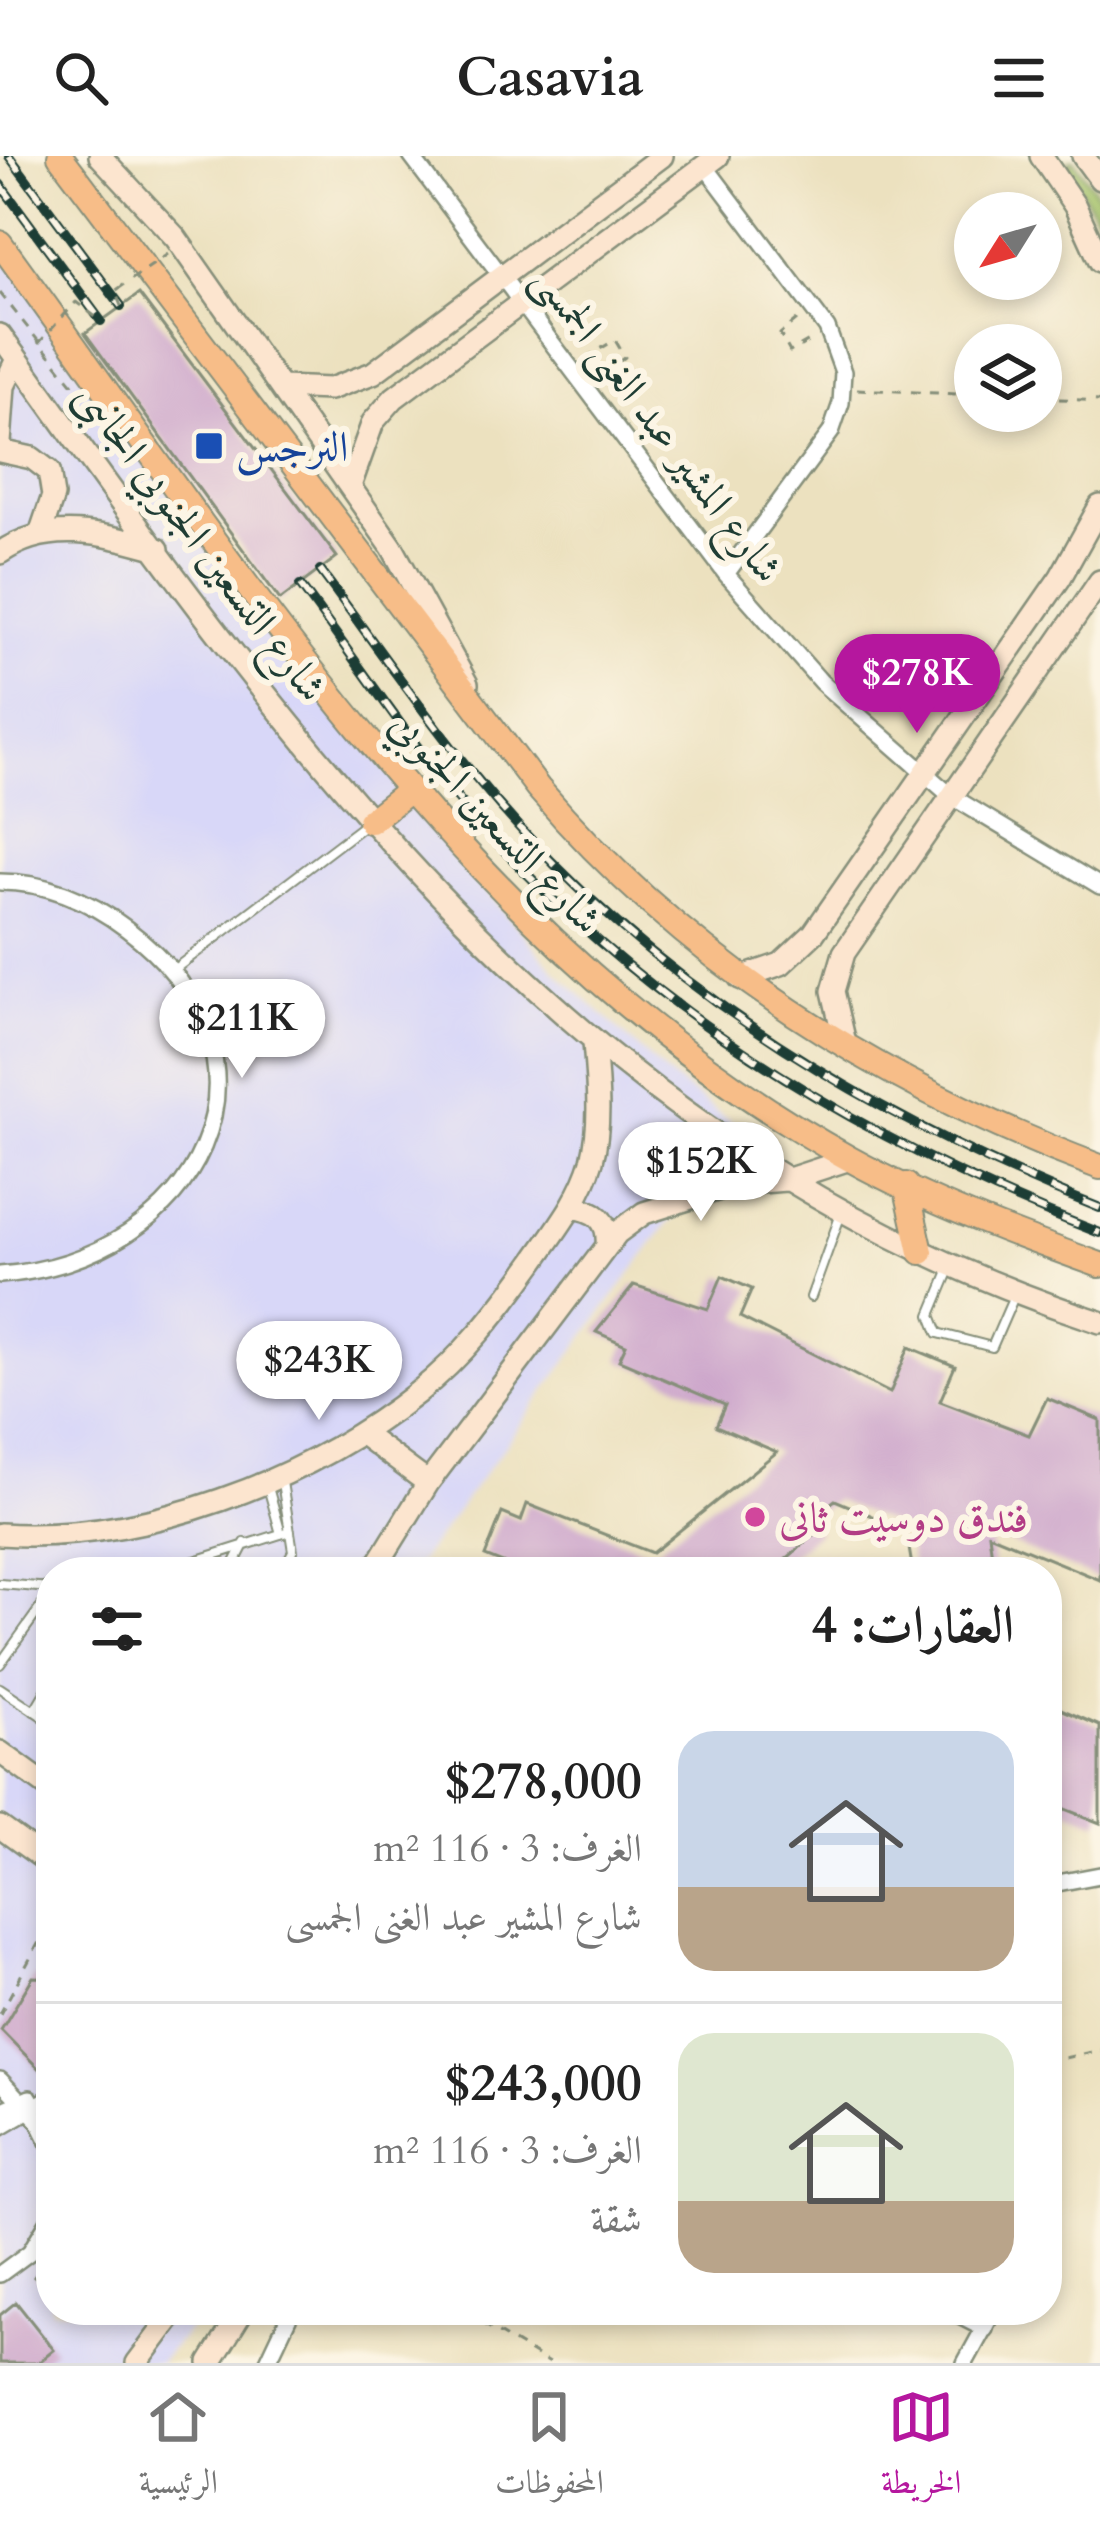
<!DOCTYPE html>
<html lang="ar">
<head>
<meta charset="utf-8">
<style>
  body { margin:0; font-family:Cardo,Amiri,serif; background:#f2f2f2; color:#222; direction:rtl; height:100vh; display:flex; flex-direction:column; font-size:45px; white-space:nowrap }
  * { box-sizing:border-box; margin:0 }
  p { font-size:39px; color:#767676 }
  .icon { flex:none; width:66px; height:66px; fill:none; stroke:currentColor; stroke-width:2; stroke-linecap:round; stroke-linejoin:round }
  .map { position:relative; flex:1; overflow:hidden; direction:ltr }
  .drawer { position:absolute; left:36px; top:1401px; width:1026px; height:768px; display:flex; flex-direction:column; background:#fff; border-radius:48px; box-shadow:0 6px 18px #0003; direction:rtl }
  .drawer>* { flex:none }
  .needle { width:78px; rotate:233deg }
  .tools { position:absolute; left:954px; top:36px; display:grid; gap:24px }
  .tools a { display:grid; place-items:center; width:108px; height:108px; border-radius:50%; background:#fff; box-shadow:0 6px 18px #0003; font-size:60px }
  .price { position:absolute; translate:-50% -102px; padding:0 27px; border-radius:42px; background:#fff; color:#222; font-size:39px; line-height:78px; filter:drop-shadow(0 3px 6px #0008) }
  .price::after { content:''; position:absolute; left:50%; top:72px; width:36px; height:27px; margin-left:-18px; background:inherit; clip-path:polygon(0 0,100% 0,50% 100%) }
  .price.on { background:#b5179e; color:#fff }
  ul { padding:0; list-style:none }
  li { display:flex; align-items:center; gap:36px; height:300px; padding:0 48px }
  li+li { border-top:3px solid #e0e0e0 }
  li span { display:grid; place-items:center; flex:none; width:336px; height:240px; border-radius:36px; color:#555 }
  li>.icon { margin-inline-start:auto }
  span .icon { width:144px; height:144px; fill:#fffc; stroke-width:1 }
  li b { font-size:51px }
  h2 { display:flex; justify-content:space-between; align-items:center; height:144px; padding:0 48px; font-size:51px }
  header { display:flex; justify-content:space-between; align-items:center; height:156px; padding:0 48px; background:#fff; font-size:54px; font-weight:600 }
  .tabs { display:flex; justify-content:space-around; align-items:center; height:168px; border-top:3px solid #e0e0e0; background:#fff; font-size:33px; color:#767676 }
  .tabs a { display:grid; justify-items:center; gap:6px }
  .tabs .on { color:#b5179e }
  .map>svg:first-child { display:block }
  .built { fill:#d8d7f8 }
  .green { fill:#a4c269; stroke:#62804e; stroke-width:3 }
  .building { fill:#cca5cb }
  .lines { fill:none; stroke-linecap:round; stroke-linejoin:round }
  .lane-casing { stroke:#868f7a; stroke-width:12 }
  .street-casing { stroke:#868f7a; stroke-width:20 }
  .secondary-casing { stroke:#868f7a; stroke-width:26 }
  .primary-casing { stroke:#868f7a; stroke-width:28 }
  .path { stroke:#868f7a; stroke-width:3; stroke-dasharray:9 9; stroke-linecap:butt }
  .lane { stroke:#fff; stroke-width:8 }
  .street { stroke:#fff; stroke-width:15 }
  .secondary { stroke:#fce5cf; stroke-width:21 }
  .primary { stroke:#f7bd88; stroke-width:24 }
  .rail-casing { stroke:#1f3d34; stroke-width:10 }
  .rail { stroke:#fcf5e5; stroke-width:6; stroke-dasharray:18; stroke-linecap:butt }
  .path-bridge { stroke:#868f7a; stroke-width:3; stroke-dasharray:9 9; stroke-linecap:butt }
  .transit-dot { fill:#1a4fb4; stroke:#fcf5e5; stroke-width:4.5 }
  .hotel-dot { fill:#d1479c; stroke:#fcf5e5; stroke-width:4.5 }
  .labels { text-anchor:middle; stroke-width:12; stroke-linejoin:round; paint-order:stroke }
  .street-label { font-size:42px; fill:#1f3d34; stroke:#fcf5e5 }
  .transit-label { font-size:42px; fill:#164399; stroke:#fcf5e5; text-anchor:start }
  .hotel-label { font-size:42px; fill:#b23c85; stroke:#fcf5e5; text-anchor:start }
</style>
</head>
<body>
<header><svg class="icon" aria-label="menu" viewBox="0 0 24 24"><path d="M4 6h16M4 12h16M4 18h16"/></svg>Casavia<svg class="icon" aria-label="search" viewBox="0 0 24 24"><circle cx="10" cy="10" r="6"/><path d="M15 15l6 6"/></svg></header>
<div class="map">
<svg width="1100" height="2207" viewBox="0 0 1100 2207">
  <rect width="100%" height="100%" fill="#fcf5e5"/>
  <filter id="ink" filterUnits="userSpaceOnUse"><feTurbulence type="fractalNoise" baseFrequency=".00833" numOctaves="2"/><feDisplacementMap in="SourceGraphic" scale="24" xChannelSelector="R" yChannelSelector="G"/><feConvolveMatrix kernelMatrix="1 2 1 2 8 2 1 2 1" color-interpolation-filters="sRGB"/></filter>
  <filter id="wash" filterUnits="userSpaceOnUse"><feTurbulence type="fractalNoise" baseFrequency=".004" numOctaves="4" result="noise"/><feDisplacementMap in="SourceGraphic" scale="48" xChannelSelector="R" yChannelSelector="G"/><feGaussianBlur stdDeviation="2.7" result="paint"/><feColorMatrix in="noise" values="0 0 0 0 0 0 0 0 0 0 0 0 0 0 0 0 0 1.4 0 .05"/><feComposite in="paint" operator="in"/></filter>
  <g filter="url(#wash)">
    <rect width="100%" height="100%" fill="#ece1bf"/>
    <path class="built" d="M0,91l451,603 104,121 111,103 112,83 -62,21 -49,46 -255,348h-361v738h155l-47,53h-159z"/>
    <path class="green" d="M1073,3l27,38v26l-35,-58z"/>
    <g id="blocks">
      <path class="building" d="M139,138l198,263 -57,43 -195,-267z
        M722,1120l30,13 -12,28 150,76 19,-46 46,19 -15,35 89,34 18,-37 53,22v160l-111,-46 5,38h-81l-7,-42 -71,-30 -26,20 9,12 -47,40h-272l4,-9 -18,-7 17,-43 19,8 6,-17 125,49 125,-101 -61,-26 9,-21 -106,-45 7,-15 -30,-13 38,-47 74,24z
        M1047,1547l53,23v97l-53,-21z
        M33,1821l18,1v103l-50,-51z
        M51,2098v36l-17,-13z
        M16,2146l38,48 -16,13h-38v-48z"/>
    </g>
  </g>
  <g filter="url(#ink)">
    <use href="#blocks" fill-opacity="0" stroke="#868f7a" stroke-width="3"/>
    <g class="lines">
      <defs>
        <path id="lane" d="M172,815l195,-148
          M951,1111l-20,48 7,18 54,14 23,-53
          M811,1141l31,-86
          M281,1320l12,75 -11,21
          M268,1331l13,47
          M160,1416l130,-41
          M230,1416l15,-29
          M0,1428l51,4
          M0,1508l51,-71
          M0,1532l51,34
          M34,1555l17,-29"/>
        <path id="street" d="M411,0l315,418 95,108 130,114 149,90
          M705,10l122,162 16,44 -2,31 -10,29 -105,142
          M0,726c48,0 89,18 127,47 175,133 71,331 -127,346
          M1047,1729l53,-10
          M0,1924l38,40 13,26
          M0,1955l30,-13
          M0,1971l51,-30
          M0,2118l30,-22 21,-35
          M948,2154l37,19
          M267,2207l25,-53
          M965,2207l29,-53"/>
        <path id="secondary" d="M100,0l76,82 216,309 75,137
          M1041,0l34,50 25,55
          M1083,0l17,23
          M0,179c305,426 578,817 1100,987
          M281,231l49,2 43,-16 289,-217
          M0,287l4,-57 13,-27
          M0,295l32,7 17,13 4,25 -13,38
          M350,330l23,-64 21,-24 324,-242
          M0,397c48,-34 105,-19 158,-4
          M740,822l41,-14 32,-30 247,-356 40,-72
          M845,887l-12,-52 11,-38 256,-372
          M572,1051c23,3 37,13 35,38
          M361,1277l67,50
          M0,1378c144,9 306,-53 417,-141 46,-36 82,-83 116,-130 22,-32 48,-64 59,-102 10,-39 5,-79 2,-119
          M373,1416l55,-89 189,-250 27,-20 91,-29 51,-4 64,-21
          M0,1596l51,37
          M0,1671l51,37
          M137,2207l40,-53
          M210,2207l33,-53"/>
        <path id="primary" d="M60,0l478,632c150,176 346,298 562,379
          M0,87c246,337 474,709 850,916 78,43 166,76 250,106
          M370,665l38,-30
          M906,1029l15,67"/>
      </defs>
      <use href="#lane" class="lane-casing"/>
      <use href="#street" class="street-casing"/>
      <use href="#secondary" class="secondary-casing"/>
      <use href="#primary" class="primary-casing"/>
      <path class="path" d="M0,137l84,105
        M797,164l-17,14 10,18 21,-12
        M585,202l30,-18 10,17 -24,19
        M857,233l118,6
        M1041,242l59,3
        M0,1858l51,-94
        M1047,1906l53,-12
        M471,2154l14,15 64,38"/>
      <use href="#lane" class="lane"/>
      <use href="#street" class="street"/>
      <use href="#secondary" class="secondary"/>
      <use href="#primary" class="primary"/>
      <defs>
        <path id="rail" d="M9,0l112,150
          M0,28l101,137
          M320,414c51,68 99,138 153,204 165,203 387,339 627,434
          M300,429c51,68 98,140 152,206 170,206 401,347 648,442"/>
      </defs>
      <use href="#rail" class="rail-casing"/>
      <use href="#rail" class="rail"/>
      <path class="path-bridge" d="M121,150l-6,-15 53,-37
        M38,188l38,-42 25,19"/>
    </g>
  </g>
  <rect class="transit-dot" x="194" y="275" width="30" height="30" rx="6"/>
  <circle class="hotel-dot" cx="755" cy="1361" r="12"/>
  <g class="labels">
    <g class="street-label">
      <text transform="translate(659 267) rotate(53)" y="15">شارع المشير عبد الغنى الجمسى</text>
      <text transform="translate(202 385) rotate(53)" y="15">شارع التسعين الجنوبي الجانبى</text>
      <text transform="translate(497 665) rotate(47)" y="15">شارع التسعين الجنوبي</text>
    </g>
    <g class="transit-label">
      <text x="236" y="305">النرجس</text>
    </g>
    <g class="hotel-label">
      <text x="779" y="1376">فندق دوسيت ثانى</text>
    </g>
  </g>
</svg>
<div class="tools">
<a><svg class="needle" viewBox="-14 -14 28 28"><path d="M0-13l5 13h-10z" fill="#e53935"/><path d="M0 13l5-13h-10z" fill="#767676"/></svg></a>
<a><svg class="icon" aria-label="layers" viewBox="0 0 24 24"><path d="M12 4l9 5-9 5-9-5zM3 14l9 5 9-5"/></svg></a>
</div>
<b class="price on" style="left:917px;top:580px">$278K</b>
<b class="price" style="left:242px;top:925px">$211K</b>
<b class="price" style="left:701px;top:1068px">$152K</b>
<b class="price" style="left:319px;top:1267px">$243K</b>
<section class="drawer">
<h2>العقارات: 4<svg class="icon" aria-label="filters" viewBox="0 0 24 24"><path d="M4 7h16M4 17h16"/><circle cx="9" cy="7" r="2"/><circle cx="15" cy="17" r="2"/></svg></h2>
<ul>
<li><span style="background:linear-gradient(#c9d6e8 65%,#b9a48a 0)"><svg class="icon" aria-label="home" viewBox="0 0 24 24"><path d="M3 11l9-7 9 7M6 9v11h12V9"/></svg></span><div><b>$278,000</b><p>الغرف: 3 · 116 m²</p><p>شارع المشير عبد الغنى الجمسى</p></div></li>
<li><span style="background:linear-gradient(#dfe7d0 70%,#b9a48a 0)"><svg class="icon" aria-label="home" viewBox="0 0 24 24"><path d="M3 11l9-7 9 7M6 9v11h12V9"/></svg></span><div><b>$243,000</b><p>الغرف: 3 · 116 m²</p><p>شقة</p></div></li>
</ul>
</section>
</div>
<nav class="tabs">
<a class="on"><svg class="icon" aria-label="map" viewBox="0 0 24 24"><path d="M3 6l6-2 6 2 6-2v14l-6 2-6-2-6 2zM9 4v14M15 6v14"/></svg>الخريطة</a>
<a><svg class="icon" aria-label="saved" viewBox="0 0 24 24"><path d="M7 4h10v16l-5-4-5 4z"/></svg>المحفوظات</a>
<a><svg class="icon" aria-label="home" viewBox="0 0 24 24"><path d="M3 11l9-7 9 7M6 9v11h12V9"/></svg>الرئيسية</a>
</nav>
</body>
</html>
